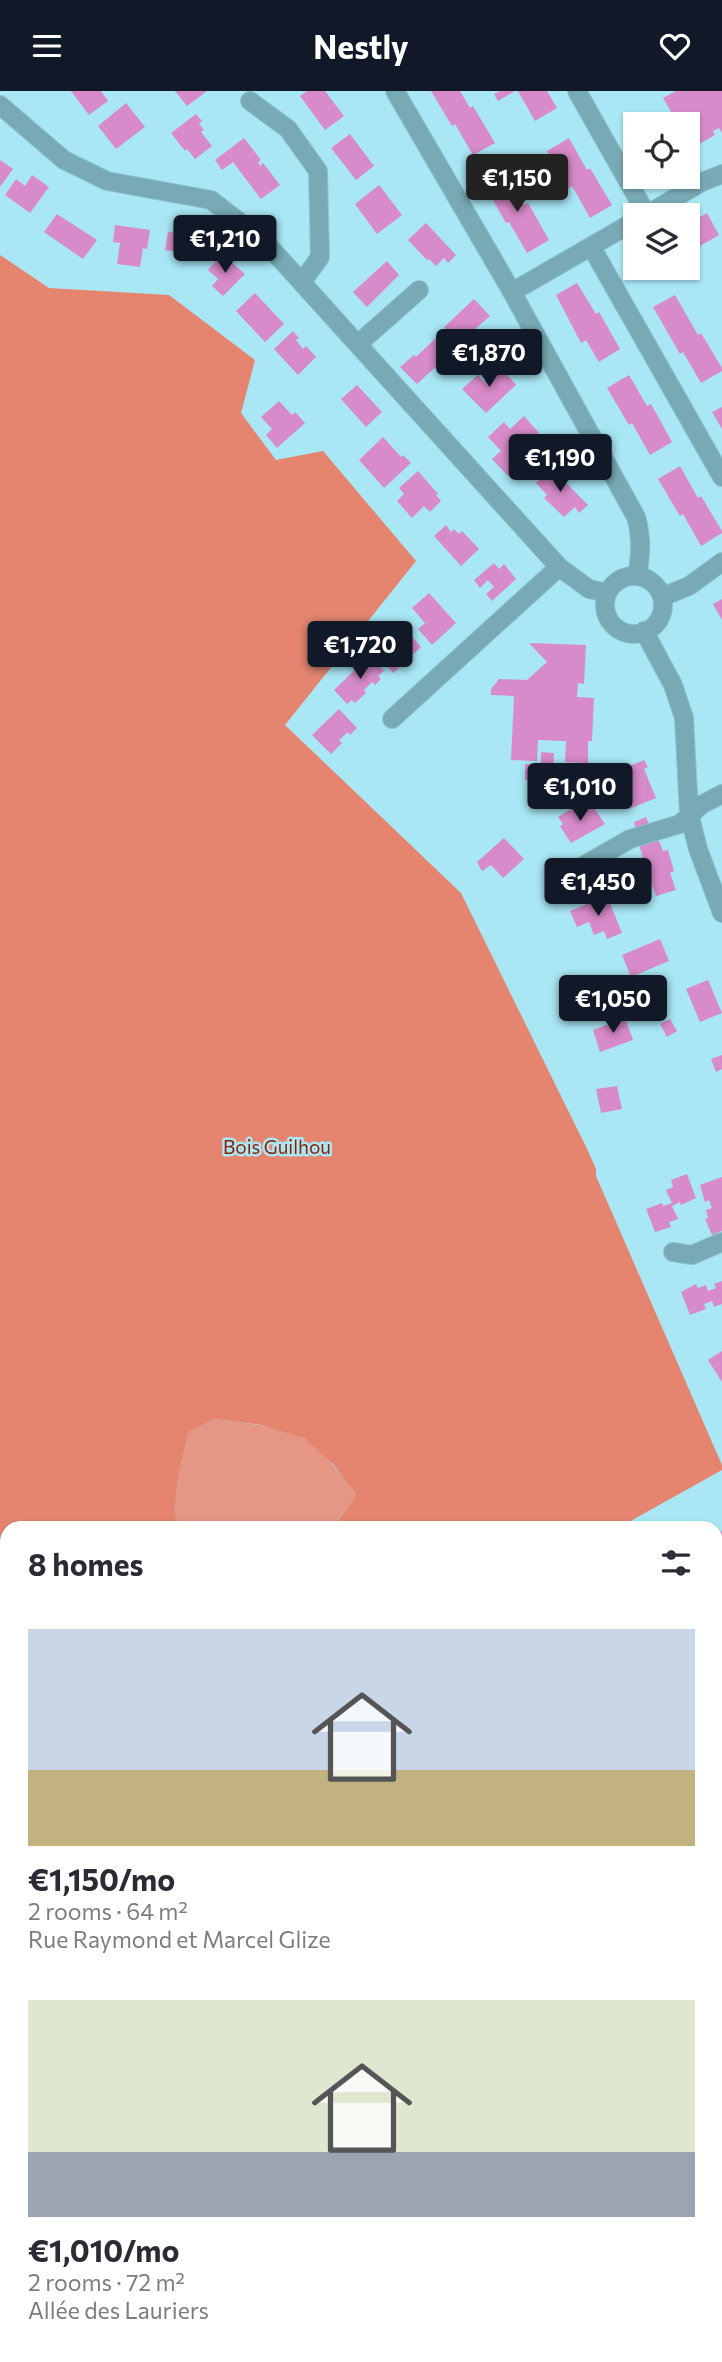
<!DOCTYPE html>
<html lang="en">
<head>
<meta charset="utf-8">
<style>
  body { margin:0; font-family:Commissioner,sans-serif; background:#f7f7f7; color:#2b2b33; height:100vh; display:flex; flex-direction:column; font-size:26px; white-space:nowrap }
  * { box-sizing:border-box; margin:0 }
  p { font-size:23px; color:#7c7c81 }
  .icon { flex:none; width:38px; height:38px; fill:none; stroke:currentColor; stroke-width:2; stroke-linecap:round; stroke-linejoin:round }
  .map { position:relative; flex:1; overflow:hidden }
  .side { position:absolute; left:0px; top:1430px; width:723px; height:842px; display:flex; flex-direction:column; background:#fff; border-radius:21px 21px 0 0; box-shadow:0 2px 5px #0004 }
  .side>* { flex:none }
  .controls { position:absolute; left:623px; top:21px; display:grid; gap:14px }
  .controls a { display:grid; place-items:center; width:77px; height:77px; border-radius:0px; background:#fff; box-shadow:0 2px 5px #0004; font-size:35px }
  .price { position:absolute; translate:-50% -60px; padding:0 16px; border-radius:7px; background:#111827; color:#fff; font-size:23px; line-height:46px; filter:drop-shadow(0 2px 4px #0008) }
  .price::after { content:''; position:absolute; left:50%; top:42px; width:21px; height:16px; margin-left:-10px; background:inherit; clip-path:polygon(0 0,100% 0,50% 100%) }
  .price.on { background:#222; color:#fff }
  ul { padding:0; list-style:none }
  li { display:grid; align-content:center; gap:14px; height:371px; padding:0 28px }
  li span { display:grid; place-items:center; height:217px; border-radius:0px; color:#555 }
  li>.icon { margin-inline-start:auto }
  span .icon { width:126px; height:126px; fill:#fffc; stroke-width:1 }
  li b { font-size:30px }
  h2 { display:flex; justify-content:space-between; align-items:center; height:84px; padding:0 28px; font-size:30px }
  header { display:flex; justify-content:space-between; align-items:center; height:91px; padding:0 28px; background:#111827; color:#fff; font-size:32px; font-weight:700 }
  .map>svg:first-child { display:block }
  .green { fill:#e59684 }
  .forest { fill:#e58570 }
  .building { fill:#d88bca }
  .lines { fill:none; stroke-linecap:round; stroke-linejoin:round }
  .minor-casing { stroke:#8cc1ce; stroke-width:20 }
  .minor { stroke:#78aab5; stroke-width:18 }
  .labels { text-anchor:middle; stroke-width:5; stroke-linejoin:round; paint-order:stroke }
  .park-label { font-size:19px; fill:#8e1c01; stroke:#a9e7f5 }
</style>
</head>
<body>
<header><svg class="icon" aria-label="menu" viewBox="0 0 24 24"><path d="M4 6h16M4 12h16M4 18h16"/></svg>Nestly<svg class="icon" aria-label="heart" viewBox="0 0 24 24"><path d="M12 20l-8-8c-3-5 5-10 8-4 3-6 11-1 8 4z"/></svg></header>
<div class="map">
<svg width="722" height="2271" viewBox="0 0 722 2271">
  <rect width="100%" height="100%" fill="#a9e7f5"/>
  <path class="green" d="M215,1328c23,3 71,8 90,20 21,14 36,36 51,56l-22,31 -157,2c-5,-34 4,-64 12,-96z
    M7,1627v82l-7,5v-82z
    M716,2183l6,9v79h-89l-6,-6 89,-1z"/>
  <path class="forest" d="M0,164l49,33 120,7 86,65 -14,53 35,47 47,-9 93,110 -131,164 176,168 127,258 8,18v7l126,289v5l-104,58h-285l23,-33 -23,-31 -29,-26 -43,-13 -46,-6 -26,13c-8,32 -17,63 -12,96h-170v190l-7,5z
    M722,1687v153l-6,-1v-151z"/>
  <path class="building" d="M71,0h30l7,10 -19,14z
    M175,0h32l-20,15z
    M307,0h18l19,25 -19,14 -25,-34z
    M431,0h29l10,17 3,-2 22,37 -22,12 -18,-31 -3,2z
    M500,0h15l-17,10 -4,-7z
    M518,0h29l10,17 -22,13z
    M676,0h46v42l-3,-5 -6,3 2,4 -23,13 -4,-7v-17h-3l-6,-10 -5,3 -11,-19z
    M126,12l19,24 -29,22 -18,-23z
    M196,23l6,7 -3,3 5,6 -3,2 11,14 -17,13 -8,-10 -2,2 -14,-18z
    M350,43l24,32 -18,14 -25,-32z
    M244,47l17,22 -3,2 2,4 3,-3 17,22 -19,14 -28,-37 -11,8 -7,-10z
    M569,47l18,32 3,-2 22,37 -22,13 -18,-32 -13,8 -13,-23 10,-5 -9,-15z
    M0,69l13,9 -13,18z
    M506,83l18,31 4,-2 21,37 -22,13 -18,-31 -3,1 -21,-37z
    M32,84l17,12 -19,26 -25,-18 11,-16 9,7z
    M379,94l23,30 -25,19 -22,-30z
    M707,122l12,22 -31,18v-29z
    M57,123l40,26 -14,19 -39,-27z
    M426,132l30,32 -8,8 -4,-5 -8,8 -7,-7 -2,1 -19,-20z
    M115,134l35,5 -3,19 -4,-1 -3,19 -23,-3 3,-21 -7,-1z
    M168,141l27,3 -2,19 -28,-4z
    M222,163l23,20 -22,22 -11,-10 6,-7 -10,-9z
    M387,170l12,14 -32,32 -14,-15z
    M647,177h22l-17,9z
    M577,192l19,31 3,-2 21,37 -21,13 -13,-22 -5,3 -25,-48z
    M255,202l29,31 -19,18 -29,-31z
    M675,204l23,40 3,-2 21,35v3l-21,12 -18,-31 -3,2 -27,-47z
    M474,208l16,17 -31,27 -15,-16z
    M293,240l6,7 -3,2 7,9 3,-3 10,11 -18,18 -24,-26z
    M436,247l15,15 -34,31 -17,-17 14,-12 2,2z
    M500,276l16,18 -30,28 -24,-24 16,-14 6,7z
    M629,284l18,31 4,-2 21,38 -22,13 -18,-32 -3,2 -22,-37z
    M357,294l25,27 -16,15 -25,-28z
    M279,310l13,14 3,-3 10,11 -28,25 -11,-13 6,-6 -11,-12z
    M722,316v22l-10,-17z
    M524,325l15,17 -14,13 -4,-5 -12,11 12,13 -13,11 -16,-17 9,-8 -13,-14 16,-15 6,7z
    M383,346l18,20 2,-2 8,8 -27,25 -25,-28z
    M680,375l18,32 3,-2 21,35v2l-21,13 -18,-32 -3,2 -22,-37z
    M551,377l37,37 -9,8 -4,-6 -11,10 -20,-19 3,-3 -11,-12z
    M418,380l20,23 -2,1 5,6 -11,11 -6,-6 -12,12 -15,-17 7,-7 -5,-6z
    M446,434l5,7 3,-3 5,5 3,-3 17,18 -18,17 -27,-30z
    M494,472l5,6 5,-5 12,15 -24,22 -6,-7 8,-7 -6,-7 -8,8 -6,-8z
    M429,502l27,30 -24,22 -14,-16 7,-6 -13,-15z
    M722,508v21l-9,-16z
    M407,540l14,16 -28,26 -20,-23 11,-10 6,7z
    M529,552l57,2 -2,39 -6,-1 -1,14 17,1 -2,43h-4v22l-23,-1 1,-21 -28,-1 -1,21 -26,-1 3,-64 -23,-1v-6l8,-10 28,1 20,-18z
    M370,564l14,16 -6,5 3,3 -6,6 -3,-3 -8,8 2,3 -11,10 -3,-3 -5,4 -13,-14z
    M339,618l18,19 -7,7 -2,-3 -9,8 3,3 -11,11 -19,-19z
    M541,661l13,1 -1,28 -28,-1v-16l16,1z
    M644,669l4,7 -4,2 12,29 -27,11 -6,-13 7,-3 -10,-23z
    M592,714l13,19 -34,19 -11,-17 3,-2 -5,-7 18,-11 4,7z
    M646,726l3,8 -13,4 -2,-7z
    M504,747l20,21 -21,19 -12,-13 -9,6 -5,-9z
    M658,748l5,12 5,-1 6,21 -4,2 6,17 -20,6 -6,-17 -7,3 -7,-22 7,-3 -4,-12z
    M607,805l15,37 -15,6 -3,-8 -10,4 -5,-13 -12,5 -7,-16z
    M660,848l9,22 -38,16 -9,-22z
    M708,889l14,33 -22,9 -14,-33z
    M625,927l8,22 -33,12 -7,-22z
    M670,928l7,12 -10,6 -7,-13z
    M722,964v14l-6,3 -5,-13z
    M617,995l5,23 -21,4 -5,-24z
    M687,1083l9,24 -15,7 -1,-3 -8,4 6,13 -9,3 2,5 -16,5 -9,-23 16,-6 1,3 9,-3 -6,-13 7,-3 -2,-7z
    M722,1086v54l-10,4 -7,-16 3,-1 -2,-8 6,-2 -3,-8 -4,2 -5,-17z
    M722,1190v23l-8,3 -2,-6 -8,3 2,5 -16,6 -9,-23 15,-8 2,4 8,-3 2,6 8,-3 -2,-4z
    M722,1260v31l-14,-22z
    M722,1440v33l-3,-5 -3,3v-26z
    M716,1542l6,6v6l-6,7z
    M722,1599v33l-6,6v-32z
    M4,1762l3,4v33l-7,5v-39z
    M2,1942l3,4 2,-1v29l-7,6v-37z
    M1,2038l6,5v6l-7,7z
    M7,2076v22l-7,-7v-8z
    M716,2095l2,4 3,-2 1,2v44l-6,-9z
    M722,2144v25l-6,-9v-11z
    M0,2177l7,8v30l-7,6z
    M31,2264h31l-7,7h-22l-4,-4z
    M279,2264h22l-1,7h-21z
    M381,2264h16l4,5 -27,2z
    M469,2264h29l6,7h-29z"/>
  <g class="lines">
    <defs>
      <path id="minor" d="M395,0l117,201 124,225c6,20 5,38 1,59
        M577,0l70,124
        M250,10l38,28 30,42 2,86 -18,25
        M0,14l64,55 43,21 104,19 54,42 294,325 30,22 18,4
        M646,124l56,-33 20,-8
        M592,157l130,229
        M512,201l123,-71
        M358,253l61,-54
        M605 514a29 29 0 1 1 58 0a29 29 0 1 1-58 0Z
        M662,506l27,-11 33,-24
        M644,540l29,54 11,33 5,95 9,36 24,64
        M392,628l167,-152
        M555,791l75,-43 50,-15 21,-19 21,-11
        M673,1161l19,3 30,-13
        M716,1502l6,-5
        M716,1595l6,-7
        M0,1833l7,-5
        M0,1907l7,-5
        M716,1966l6,-8
        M716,2005l6,4
        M0,2137l7,8
        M102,2264l5,7
        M426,2264l6,7"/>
    </defs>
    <use href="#minor" class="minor-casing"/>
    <use href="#minor" class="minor"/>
  </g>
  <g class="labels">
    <g class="park-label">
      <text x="277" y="1063">Bois Guilhou</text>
    </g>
  </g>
</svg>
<div class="controls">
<a><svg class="icon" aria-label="locate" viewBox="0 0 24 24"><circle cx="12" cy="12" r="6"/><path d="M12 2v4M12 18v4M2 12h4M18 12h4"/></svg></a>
<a><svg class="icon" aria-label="layers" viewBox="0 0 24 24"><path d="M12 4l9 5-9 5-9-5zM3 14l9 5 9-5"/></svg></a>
</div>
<b class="price on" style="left:517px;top:123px">€1,150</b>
<b class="price" style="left:225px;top:184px">€1,210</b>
<b class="price" style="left:489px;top:298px">€1,870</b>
<b class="price" style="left:560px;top:403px">€1,190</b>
<b class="price" style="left:360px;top:590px">€1,720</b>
<b class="price" style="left:580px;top:732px">€1,010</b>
<b class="price" style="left:598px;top:827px">€1,450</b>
<b class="price" style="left:613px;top:944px">€1,050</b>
<section class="side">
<h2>8 homes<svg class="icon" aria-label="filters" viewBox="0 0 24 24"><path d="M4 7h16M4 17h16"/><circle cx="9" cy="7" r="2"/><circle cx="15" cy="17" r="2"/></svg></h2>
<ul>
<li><span style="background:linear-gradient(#c9d6e8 65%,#c2b280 0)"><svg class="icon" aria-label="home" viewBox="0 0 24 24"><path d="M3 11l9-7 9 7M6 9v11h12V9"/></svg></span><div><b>€1,150/mo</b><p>2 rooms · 64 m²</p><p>Rue Raymond et Marcel Glize</p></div></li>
<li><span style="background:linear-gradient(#dfe7d0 70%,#9aa5b1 0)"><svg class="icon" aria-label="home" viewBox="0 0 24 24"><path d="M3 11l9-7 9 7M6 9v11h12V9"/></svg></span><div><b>€1,010/mo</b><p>2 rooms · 72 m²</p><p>Allée des Lauriers</p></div></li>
</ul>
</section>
</div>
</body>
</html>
